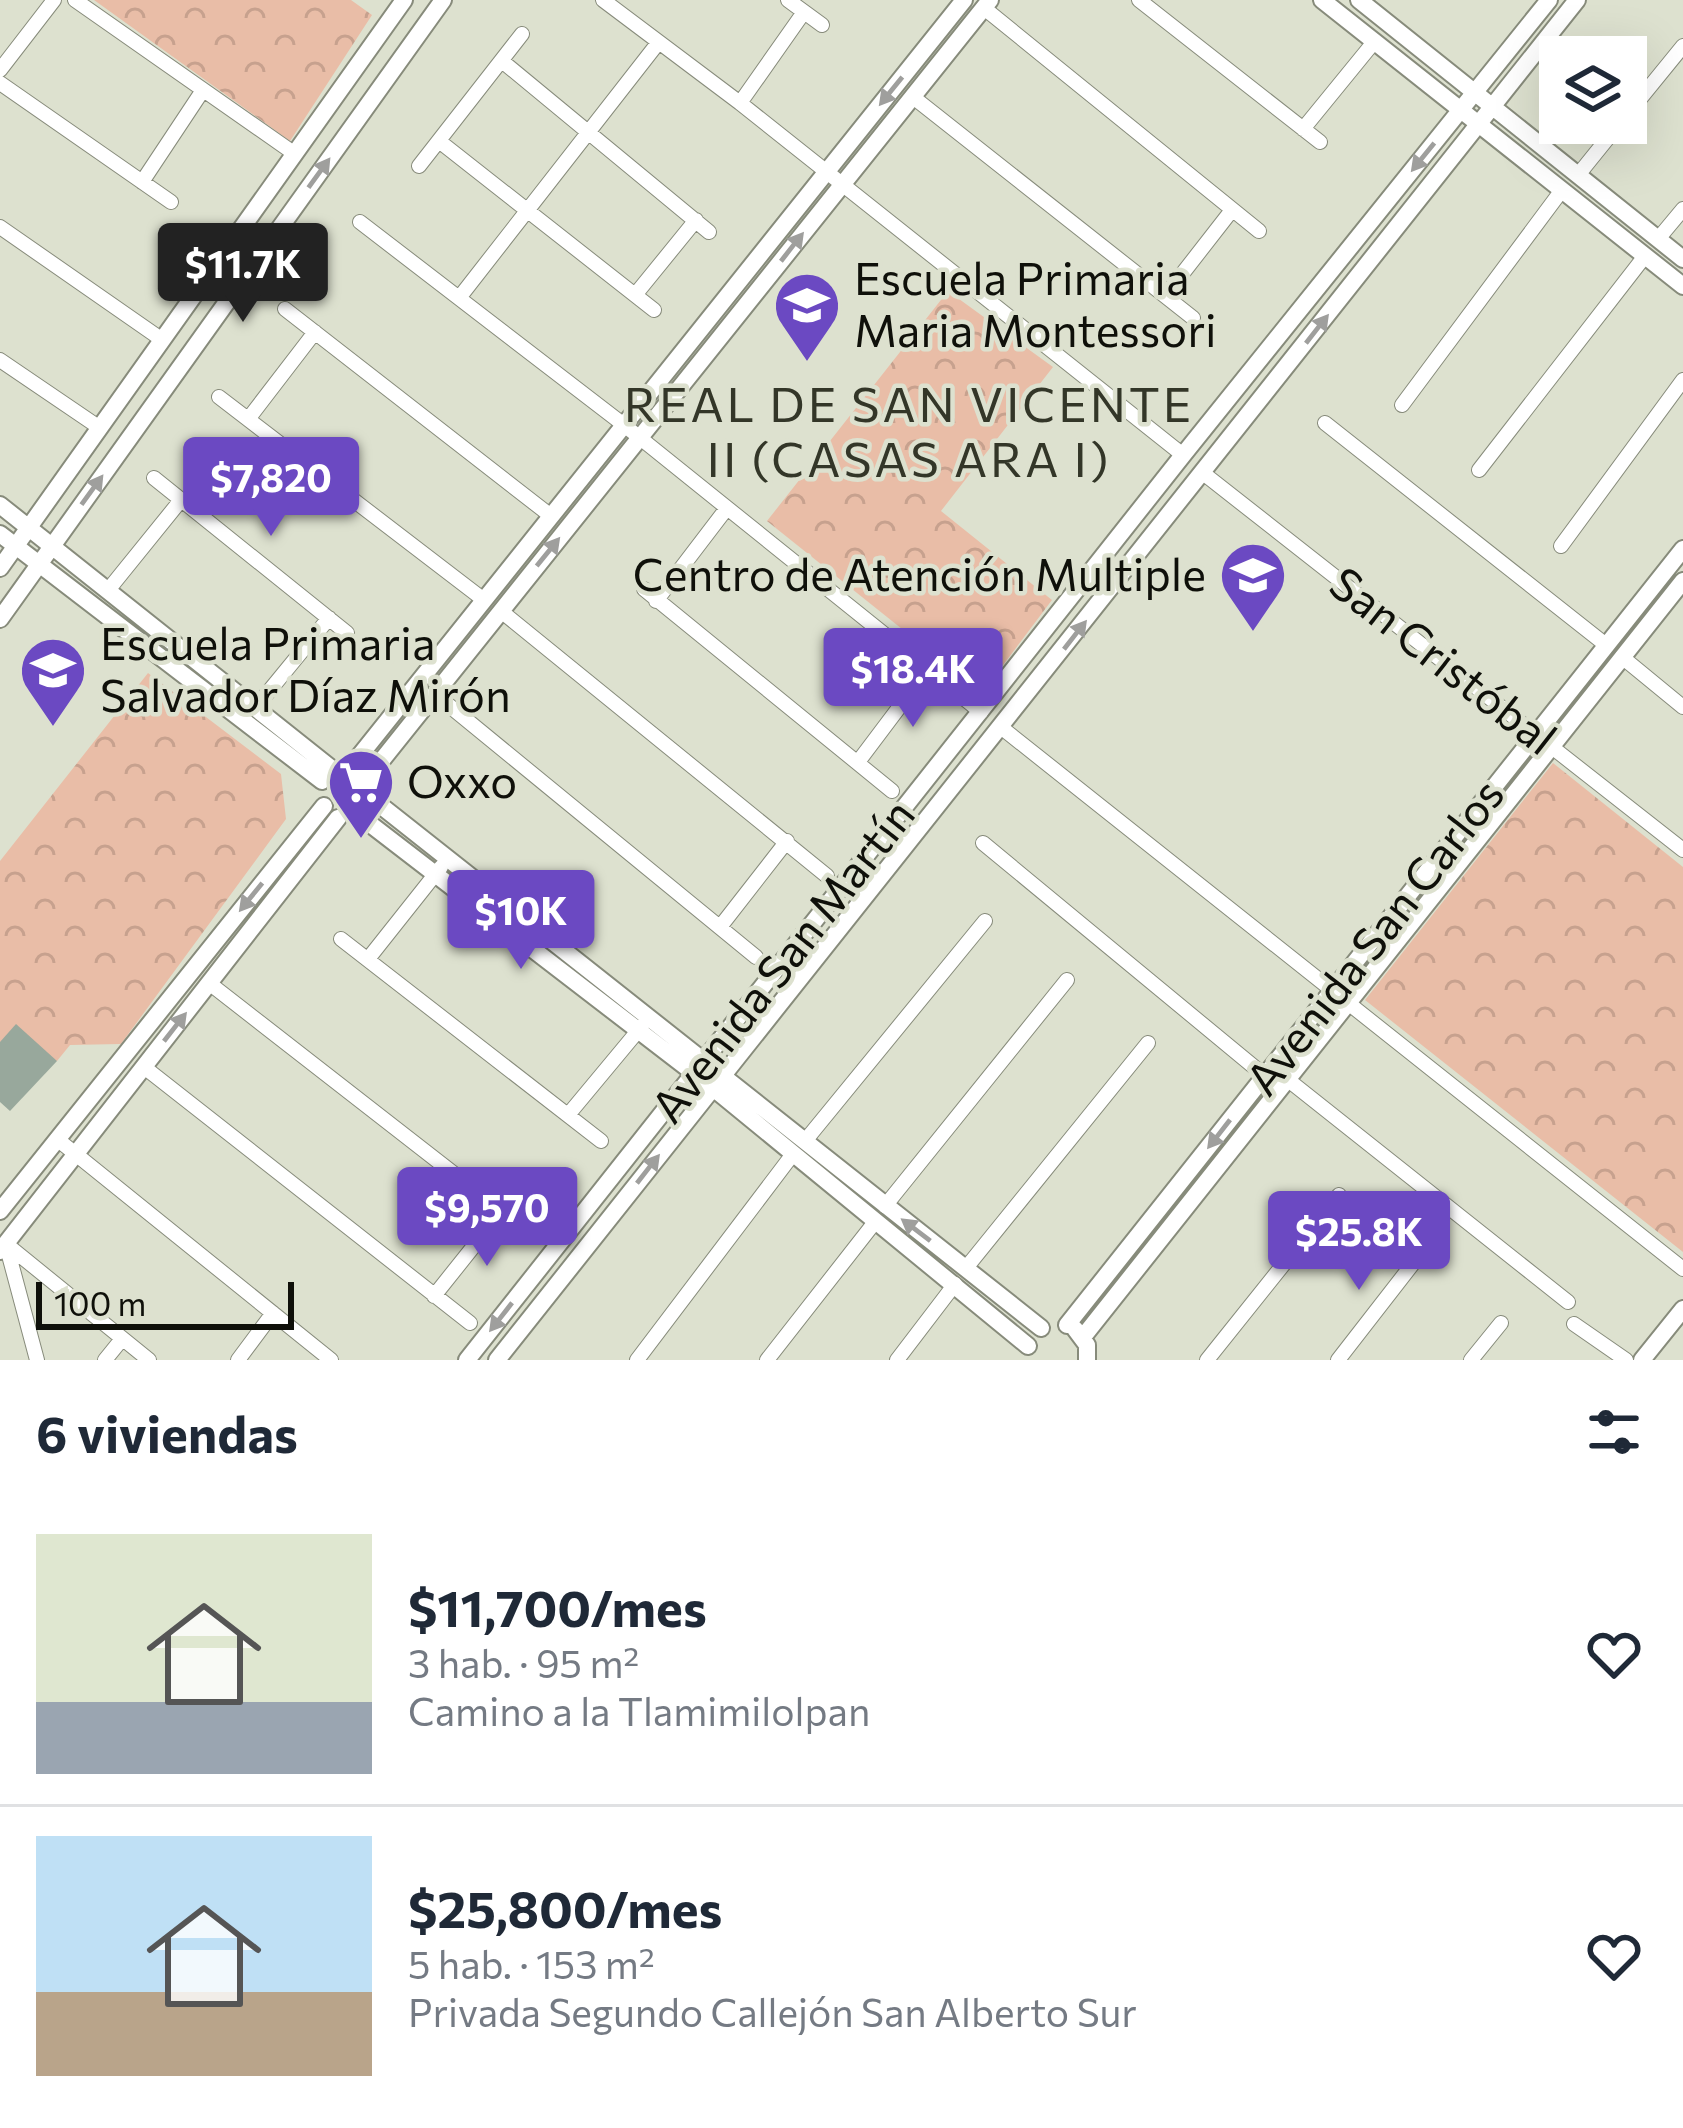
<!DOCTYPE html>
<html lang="es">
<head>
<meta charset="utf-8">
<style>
  body { margin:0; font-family:Commissioner,sans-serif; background:#f6f6f7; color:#1f2937; height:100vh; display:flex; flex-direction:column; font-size:45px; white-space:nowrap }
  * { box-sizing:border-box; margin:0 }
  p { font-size:39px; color:#747a83 }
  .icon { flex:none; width:66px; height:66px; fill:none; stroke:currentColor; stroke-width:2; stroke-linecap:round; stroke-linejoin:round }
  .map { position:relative; height:1360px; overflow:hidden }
  .panel { display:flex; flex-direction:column; background:#fff; flex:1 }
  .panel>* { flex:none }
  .tools { position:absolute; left:1539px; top:36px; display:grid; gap:24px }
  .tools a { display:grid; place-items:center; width:108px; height:108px; border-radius:0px; background:#fff; box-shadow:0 12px 48px #0002; font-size:60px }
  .scale { position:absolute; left:36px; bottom:30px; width:258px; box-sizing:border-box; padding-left:12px; border:6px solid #0f100a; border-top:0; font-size:33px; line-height:42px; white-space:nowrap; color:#0f100a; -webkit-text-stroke:9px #dde1cf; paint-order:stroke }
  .price { position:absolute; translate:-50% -102px; padding:0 27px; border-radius:12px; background:#6b49c2; color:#fff; font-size:39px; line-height:78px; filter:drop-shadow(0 3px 6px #0008) }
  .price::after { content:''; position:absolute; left:50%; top:72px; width:36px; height:27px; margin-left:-18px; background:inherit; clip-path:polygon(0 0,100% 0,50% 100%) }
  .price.current { background:#222; color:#fff }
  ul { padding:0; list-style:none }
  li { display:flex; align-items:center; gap:36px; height:300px; padding:0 36px }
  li+li { border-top:3px solid #e0e1e3 }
  li span { display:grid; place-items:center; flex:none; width:336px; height:240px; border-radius:0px; color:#555 }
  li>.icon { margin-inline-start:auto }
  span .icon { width:144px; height:144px; fill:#fffc; stroke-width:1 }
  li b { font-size:51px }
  h2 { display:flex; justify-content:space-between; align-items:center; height:144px; padding:0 36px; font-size:51px }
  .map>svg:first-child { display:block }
  .forest { fill:url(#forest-crowns) }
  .building { fill:#98a89c }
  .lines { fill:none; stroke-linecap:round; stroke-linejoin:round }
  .minor-casing { stroke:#878b7b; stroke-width:16 }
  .tertiary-casing { stroke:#878b7b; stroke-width:20 }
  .minor { stroke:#fff; stroke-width:14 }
  .tertiary { stroke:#fff; stroke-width:16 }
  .oneway { fill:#9f9f9d }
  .labels { text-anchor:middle; stroke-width:9; stroke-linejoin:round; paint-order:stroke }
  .poi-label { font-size:45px; fill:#0f100a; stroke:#dde1cf; text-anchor:start }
  .street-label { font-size:45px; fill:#0f100a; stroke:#dde1cf }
  .neighbourhood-label { font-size:48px; letter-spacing:3px; fill:#333628; stroke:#dde1cf }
</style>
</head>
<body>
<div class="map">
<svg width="1683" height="1360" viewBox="0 0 1683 1360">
  <defs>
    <pattern id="forest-crowns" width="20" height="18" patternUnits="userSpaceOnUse" patternTransform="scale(3)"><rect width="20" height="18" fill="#e9bda7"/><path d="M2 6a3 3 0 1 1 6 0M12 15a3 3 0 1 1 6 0" fill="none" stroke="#c7a18e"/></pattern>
  </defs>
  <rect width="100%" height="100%" fill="#dde1cf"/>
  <path class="forest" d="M94,0h257l21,15 -82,126z
    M948,291l105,76 -112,144 111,89 -70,93 -215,-172z
    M148,673l133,101 5,45 -165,225 -51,1 -13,16 -57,-19v-181z
    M1553,763l130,104v385l-318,-252z"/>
  <path class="building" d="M16,1024l41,37 -47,50 -10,-9v-60z"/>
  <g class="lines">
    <defs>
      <path id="minor" d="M75,0l220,154
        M603,0l137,103 443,352
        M788,0l34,25
        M1139,0l181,142
        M984,8l275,223
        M502,61l207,171
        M0,70l54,-70
        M0,83l171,119
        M913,97l280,221
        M740,103l64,-91
        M1626,116l57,-70
        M1303,129l71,-87
        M439,141l215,169
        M419,166l103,-132
        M1578,175l42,-52
        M142,182l61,-92
        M360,222l264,203 357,287
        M0,227l161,112
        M1658,239l25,-30
        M635,295l61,-75
        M1165,296l67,-86
        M459,298l199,-255
        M285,309l266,207
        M0,360l100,68
        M219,397l265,203
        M1402,405l160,-215
        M249,418l66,-86
        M1325,423l281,222
        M1479,470l166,-214
        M1203,473l480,377
        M154,478l193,155
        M1561,546l122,-166
        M109,589l72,-89
        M644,589l248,202
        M656,601l71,-93
        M501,611l326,265
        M1622,657l61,50
        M435,694l321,263
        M256,707l73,-89
        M1002,728l681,541
        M858,762l70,-93
        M983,843l282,233
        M720,927l67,-86
        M341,939l260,202
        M368,959l73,-92
        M209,983l325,253
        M144,1067l326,256
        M1287,1079l281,223
        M568,1115l74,-89
        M57,1139l274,221
        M805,1141l180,-220
        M885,1206l182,-226
        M6,1244l143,116
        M6,1244l31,116
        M966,1268l182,-225
        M434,1296l67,-84
        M1574,1324l52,36
        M105,1360l17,-21
        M238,1360l35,-47
        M637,1360l156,-206
        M767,1360l108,-138
        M897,1360l58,-76
        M1207,1360l132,-165
        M1338,1360l80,-103
        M1471,1360l30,-37"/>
      <path id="tertiary" d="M1322,0l361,286
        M1359,0l324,259
        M0,505l332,264
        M0,534l322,247
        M0,568l404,-568
        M0,619l443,-619
        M353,764l611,-764
        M370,775l620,-775
        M375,801l666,527
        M361,817l351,270 316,259
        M0,1211l324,-405
        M0,1251l338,-433
        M1067,1325l616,-776
        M1075,1329l12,16v15
        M1083,1337l600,-756
        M467,1360l716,-905 366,-455
        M497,1360l1080,-1360
        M1642,1360l41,-51"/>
    </defs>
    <use href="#minor" class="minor-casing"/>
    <use href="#tertiary" class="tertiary-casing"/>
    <use href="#minor" class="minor"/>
    <use href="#tertiary" class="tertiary"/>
  </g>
  <defs><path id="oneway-solid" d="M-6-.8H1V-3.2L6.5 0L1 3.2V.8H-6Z" transform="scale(3)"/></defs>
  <g class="oneway">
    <use href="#oneway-solid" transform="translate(891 91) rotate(129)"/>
    <use href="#oneway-solid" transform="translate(1423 157) rotate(129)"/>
    <use href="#oneway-solid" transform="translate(319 173) rotate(-54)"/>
    <use href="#oneway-solid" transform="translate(792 247) rotate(-52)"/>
    <use href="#oneway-solid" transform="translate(1317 329) rotate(-52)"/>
    <use href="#oneway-solid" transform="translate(92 490) rotate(-54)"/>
    <use href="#oneway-solid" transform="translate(548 552) rotate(-51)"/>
    <use href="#oneway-solid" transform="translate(1075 635) rotate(-52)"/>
    <use href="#oneway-solid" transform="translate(251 897) rotate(129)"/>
    <use href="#oneway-solid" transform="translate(175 1027) rotate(-52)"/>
    <use href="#oneway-solid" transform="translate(1219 1134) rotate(128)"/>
    <use href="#oneway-solid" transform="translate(648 1169) rotate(-52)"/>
    <use href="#oneway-solid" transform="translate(916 1230) rotate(-143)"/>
    <use href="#oneway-solid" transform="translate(501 1317) rotate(128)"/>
  </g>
  <defs>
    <symbol id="school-pin" viewBox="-11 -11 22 30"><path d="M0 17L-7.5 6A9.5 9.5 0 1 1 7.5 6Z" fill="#6b49c2" stroke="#dde1cf"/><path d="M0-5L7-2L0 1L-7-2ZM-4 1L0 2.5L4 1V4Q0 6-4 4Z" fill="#fff"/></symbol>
    <symbol id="supermarket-pin" viewBox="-11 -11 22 30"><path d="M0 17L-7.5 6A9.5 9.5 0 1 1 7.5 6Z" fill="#6b49c2" stroke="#dde1cf"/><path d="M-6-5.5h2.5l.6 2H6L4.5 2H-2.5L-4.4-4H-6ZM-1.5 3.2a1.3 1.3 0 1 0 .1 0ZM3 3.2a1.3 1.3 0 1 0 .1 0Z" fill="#fff"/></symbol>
  </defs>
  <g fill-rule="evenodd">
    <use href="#school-pin" x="769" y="267" width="76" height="104"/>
    <use href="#school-pin" x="1215" y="537" width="76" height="104"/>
    <use href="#school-pin" x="15" y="632" width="76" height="104"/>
    <use href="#supermarket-pin" x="323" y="744" width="76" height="104"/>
  </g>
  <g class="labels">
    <g class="poi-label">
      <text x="854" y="295">Escuela Primaria<tspan x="854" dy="52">Maria Montessori</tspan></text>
      <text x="1206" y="591" text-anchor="end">Centro de Atención Multiple</text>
      <text x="100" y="660">Escuela Primaria<tspan x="100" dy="52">Salvador Díaz Mirón</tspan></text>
      <text x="407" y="798">Oxxo</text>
    </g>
    <g class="street-label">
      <text transform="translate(1443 661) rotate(38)" y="16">San Cristóbal</text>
      <text transform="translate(1375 937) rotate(-52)" y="16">Avenida San Carlos</text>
      <text transform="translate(783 961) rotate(-52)" y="16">Avenida San Martín</text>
    </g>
    <g class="neighbourhood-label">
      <text x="909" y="422">REAL DE SAN VICENTE<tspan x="909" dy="55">II (CASAS ARA I)</tspan></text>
    </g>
  </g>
</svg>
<div class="tools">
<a><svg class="icon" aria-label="layers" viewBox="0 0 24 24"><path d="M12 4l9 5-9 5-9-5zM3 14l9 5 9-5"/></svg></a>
</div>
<div class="scale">100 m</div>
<b class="price current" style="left:243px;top:325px">$11.7K</b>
<b class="price" style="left:271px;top:539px">$7,820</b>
<b class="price" style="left:913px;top:730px">$18.4K</b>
<b class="price" style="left:521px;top:972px">$10K</b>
<b class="price" style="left:487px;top:1269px">$9,570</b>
<b class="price" style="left:1359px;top:1293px">$25.8K</b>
</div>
<section class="panel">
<h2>6 viviendas<svg class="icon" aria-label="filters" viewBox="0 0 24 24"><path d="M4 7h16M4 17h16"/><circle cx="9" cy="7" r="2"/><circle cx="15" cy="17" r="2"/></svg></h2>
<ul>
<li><span style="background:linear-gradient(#dfe7d0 70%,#9aa5b1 0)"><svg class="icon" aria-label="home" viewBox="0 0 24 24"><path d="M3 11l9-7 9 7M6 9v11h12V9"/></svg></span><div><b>$11,700/mes</b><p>3 hab. · 95 m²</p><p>Camino a la Tlamimilolpan</p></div><svg class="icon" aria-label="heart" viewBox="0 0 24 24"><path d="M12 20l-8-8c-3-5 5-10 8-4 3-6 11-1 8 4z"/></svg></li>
<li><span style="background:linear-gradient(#bfe0f5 65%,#b9a48a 0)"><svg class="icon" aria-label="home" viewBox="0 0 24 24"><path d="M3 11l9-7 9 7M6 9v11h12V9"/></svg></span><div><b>$25,800/mes</b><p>5 hab. · 153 m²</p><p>Privada Segundo Callejón San Alberto Sur</p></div><svg class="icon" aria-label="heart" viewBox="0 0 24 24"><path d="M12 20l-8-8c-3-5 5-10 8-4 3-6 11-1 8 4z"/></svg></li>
</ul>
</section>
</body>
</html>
